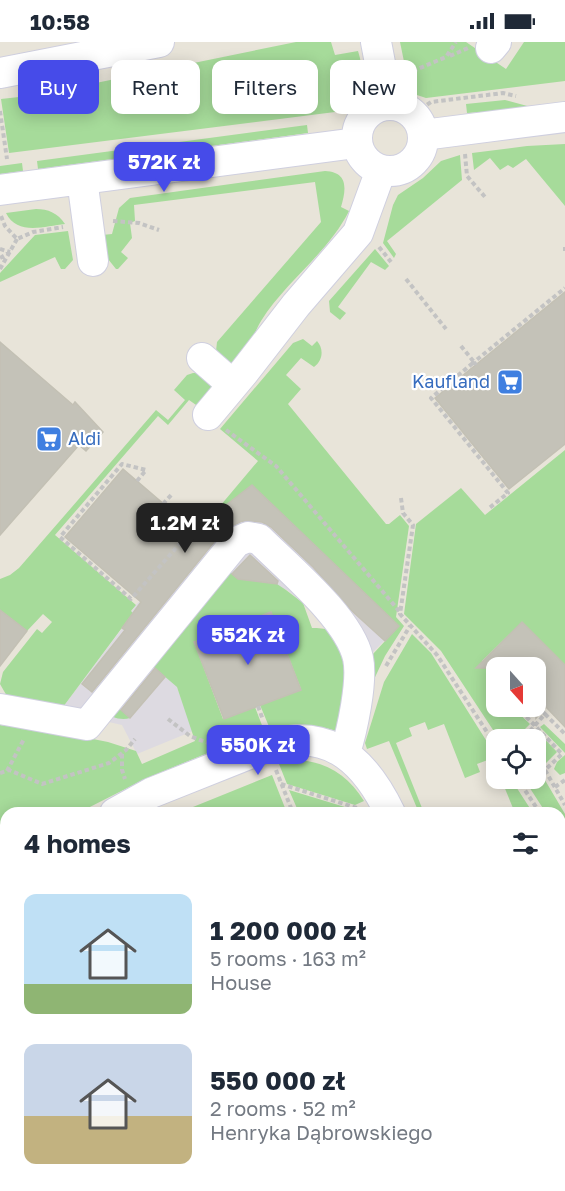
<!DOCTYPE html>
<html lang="en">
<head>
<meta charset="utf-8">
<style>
  body { margin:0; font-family:"Golos Text",sans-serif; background:#f6f6f7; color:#1f2937; height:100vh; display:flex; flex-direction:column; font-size:22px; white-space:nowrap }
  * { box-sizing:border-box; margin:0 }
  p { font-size:20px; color:#747a83 }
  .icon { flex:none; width:33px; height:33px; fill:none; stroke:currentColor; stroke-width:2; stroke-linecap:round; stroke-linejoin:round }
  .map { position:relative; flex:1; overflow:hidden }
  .sheet { position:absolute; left:0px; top:765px; width:566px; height:384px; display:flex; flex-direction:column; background:#fff; border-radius:18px 18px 0 0; box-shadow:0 3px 15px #0003 }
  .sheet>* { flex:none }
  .guide { position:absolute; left:18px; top:18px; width:530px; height:54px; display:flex; gap:12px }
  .needle { width:39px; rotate:159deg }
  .controls { position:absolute; left:486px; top:615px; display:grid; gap:12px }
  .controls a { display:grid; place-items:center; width:60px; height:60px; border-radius:12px; background:#fff; box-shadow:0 3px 15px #0003; font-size:30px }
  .price { position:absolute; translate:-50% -51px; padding:0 14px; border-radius:12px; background:#464be9; color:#fff; font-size:20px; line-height:39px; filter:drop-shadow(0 2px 3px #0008) }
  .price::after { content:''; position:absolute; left:50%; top:36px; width:18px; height:14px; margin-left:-9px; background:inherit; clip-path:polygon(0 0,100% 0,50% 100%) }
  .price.current { background:#222; color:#fff }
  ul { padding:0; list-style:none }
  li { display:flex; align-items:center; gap:18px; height:150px; padding:0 24px }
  li span { display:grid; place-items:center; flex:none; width:168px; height:120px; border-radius:12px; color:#555 }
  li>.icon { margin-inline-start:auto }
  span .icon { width:72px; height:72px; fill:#fffc; stroke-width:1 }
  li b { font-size:26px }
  h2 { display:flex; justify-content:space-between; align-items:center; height:72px; padding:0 24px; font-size:26px }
  .chip { padding:0 21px; border-radius:12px; background:#fff; box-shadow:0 3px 15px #0003; font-size:21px; line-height:54px }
  .chip.current { background:#464be9; color:#fff }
  .status { display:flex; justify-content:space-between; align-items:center; height:42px; padding:0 30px; background:#fff; direction:ltr }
  .status svg { height:16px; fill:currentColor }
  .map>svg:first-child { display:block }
  .industrial { fill:#dddae1 }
  .green { fill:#a6db9a }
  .building { fill:#c4c2b8; stroke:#c3c0b4; stroke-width:1.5 }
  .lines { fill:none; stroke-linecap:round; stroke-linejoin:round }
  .minor-casing { stroke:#cfcfdf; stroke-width:32 }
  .path { stroke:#c3c3c3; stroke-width:4; stroke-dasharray:4.5 3; stroke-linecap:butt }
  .minor { stroke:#fff; stroke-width:30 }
  .labels { text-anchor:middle; stroke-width:4.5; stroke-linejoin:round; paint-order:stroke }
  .shop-label { font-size:18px; fill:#366cbe; stroke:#fff; text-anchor:end }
</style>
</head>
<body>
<div class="status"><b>10:58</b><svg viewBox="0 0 49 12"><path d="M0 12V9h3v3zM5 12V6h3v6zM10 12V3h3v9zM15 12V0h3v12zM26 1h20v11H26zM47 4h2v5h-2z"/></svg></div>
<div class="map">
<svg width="565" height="1149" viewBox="0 0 565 1149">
  <rect width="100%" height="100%" fill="#e8e4d9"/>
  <path class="industrial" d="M252,442l149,140 -51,51 -12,-38 -35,-34 -16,-13 -58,-9 -65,70 29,80 -56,23 -15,-29 -62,-14 73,-97 -2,-2 5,-7 79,-93z"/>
  <path class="green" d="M296,0h35l4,13 23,-4c8,26 7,52 -23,61l-326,41 -8,-54 36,-4z
    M400,0h66l40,27 18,-27h41v39l-139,17 -9,-3 -8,-9z
    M505,58l26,7 -5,2 -59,4 -1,-9z
    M307,83l1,8 -270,36 -1,-8z
    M565,102v62l-39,-47 -13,9 -5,-3 -8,5 -10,-12 -16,12 -2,-17 55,-7z
    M460,113l2,25 -75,61 9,13 -2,4 -11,-15 10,-38 5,-10 25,-17 18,-17z
    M22,121l1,8 -23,3v-8z
    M325,129c24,1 21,19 16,36l8,4c-21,42 -63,70 -88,110 -9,14 -13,41 -33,42l-12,-12 1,-9 104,-120 -6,-40 -181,23 1,16 -5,2 2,15 -11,14 7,6 -10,11h-2l-8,-10 -6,-24 10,-1 7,-26 11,-10z
    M36,167c12,0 22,4 29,15 -20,2 -48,12 -59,-11z
    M68,189l5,29 -8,9h-4l-6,-12 -55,25v-9l35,-38z
    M375,207l14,17 -4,4 -14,-8 -33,45 8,6 -6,7 -10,-8 -1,-11z
    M303,297l9,7 5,-5c7,8 6,19 -3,26l-13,-9 -15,17 15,14 -13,15 98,120h3l11,-9 9,11 -13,91 8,9 -19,30 -16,34 4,-36 26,-28 -119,-112 -65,-2 43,-51 -38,-32 73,-86z
    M193,331h7l11,10v5l-12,19 -10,-7 -21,25 -10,-9 -103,119 81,70 -5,6 2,2 -73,98 -52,-13 -8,-14 3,-12 34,-43 5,4 10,-11 -9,-8 -16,17 -27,-21v-31l10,-4 9,-7 137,-158 12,10 17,-20 -11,-10 13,-15z
    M565,408v215l-43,-43 -40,39 14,15v30l16,1 18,17 -5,5 7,7 5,-5 20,21 -18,18 26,44v29l-5,-9v-21h-14l-22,-34 12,-1v-38l-37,-1 -58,-88 -37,-37 12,-90 45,-36 24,27z
    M246,504l4,1v2l-20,23 8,7 39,5 9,6 17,13 9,25c6,0 13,0 18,3 18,9 22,42 21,60 -2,14 -7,27 -11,41 -25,-8 -45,-10 -70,-3l-10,-24 41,-16 -30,-77 -77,30 29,77 32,-12 8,21 -17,7 -4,4 -95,39 -69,35h-72v29l-6,3v-120l6,1 1,-4 101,20 28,9 6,13 53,-23 -18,-54 -28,-24 -35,41 16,14c-9,3 -20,-1 -26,-7l128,-154z
    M412,592l19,19 65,103v10l-3,-8 -16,6 3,8 -15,6 -21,-54 -16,6 -3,-8 -16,6 3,8 -16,7 28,70h-5l-30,-72 -22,8 -2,-6 19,-61z
    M544,682l21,20v9l-25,-26z
    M565,713v18l-5,2 -6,-6 3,-7z
    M296,718c30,1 52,15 68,41l-9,4 -68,-21 -8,-20z
    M272,733l15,38h-8l-2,-4 -11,4h-77l-1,-4z
    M501,737h10l22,34h-18z
    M289,748l56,17 -15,6h-31z
    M560,811l2,4 -2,2 5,4v51l-5,6v-27l4,-2 -4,-12z
    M6,847v82l-6,-14v-65z
    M565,880v28l-5,2v-23z
    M4,967l2,26 -6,-2v-23z
    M0,997l6,1v100l-6,-15z
    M565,1063v45l-5,3v-40z
    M35,1143h47l2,6h-46z
    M107,1143h39l3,6h-45z
    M442,1143h32l-3,6h-27z
    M517,1143h36l2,6h-40z"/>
  <path class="building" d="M565,250v152l-56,45 -74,-91z
    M0,300l73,63 2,-3 28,30 -17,19 -7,-6 -79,90z
    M123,427l71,61 58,-45 147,141 -14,15 -33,-30 -39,-44 -42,-40 -9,-5 -20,-1 -19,10 -131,161 -10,-8 43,-54 -3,-2 19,-26 -76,-65z
    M250,513l28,26 -1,3 -39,-5 -6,-5z
    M0,568l27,21 -27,35z
    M271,570l30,78 -77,29 -30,-77z
    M522,580l43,43v62l-19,-20 -10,11v-50h-60z
    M155,626l10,9 -35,41 -9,-8z"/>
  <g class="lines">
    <defs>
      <path id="minor" d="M376,0l12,63
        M491,6l5,-6
        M0,31l159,-31
        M357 96a33 33 0 1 1 66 0a33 33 0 1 1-66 0Z
        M423,93l142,-18
        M82,137l11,82
        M0,148l356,-47
        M202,316l31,27
        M208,373l36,-43 52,-67 62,-72 23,-63
        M0,667l87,16 149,-183 12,-5 11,2c30,30 90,79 99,119 5,23 -6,73 -13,95
        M115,771l36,-20 123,-49c59,-16 93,21 116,69
        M0,822l6,-3
        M491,1149l2,-6"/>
    </defs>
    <use href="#minor" class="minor-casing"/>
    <path class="path" d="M450,14l18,-8
      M406,32l40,-17 10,-15
      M421,67l10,-7 72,-9 13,3
      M0,69l7,48
      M465,112l2,22 18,21
      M1,174l4,10 12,13 16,-7 30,-5
      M113,179l26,2 20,7
      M379,205l12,15
      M0,207l10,3
      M563,207h2
      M0,216l10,-6
      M0,227l17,-30
      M406,237l40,50
      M461,304l13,16 -43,36 77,95 -20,16
      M476,323l-2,-3 91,-74
      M226,388l50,36 124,146
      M137,439l9,-11 -24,-6 -62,73 71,62 61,-69 3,-17
      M401,456l2,15 10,12 -13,89 37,41 59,91
      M163,462l10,-11
      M386,624l24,-40
      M258,664l5,14
      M516,664l46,48 -17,16 20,35
      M545,672l20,20
      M168,677l22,17 18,7
      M530,689l15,-17 -3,-3
      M122,712v16l3,9
      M276,728l17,43
      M7,729l17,-32
      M0,731l9,-3 33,14 67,-21 17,-13 9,-11
      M517,736l23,35
      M281,742l76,24
      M555,745l10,-7
      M346,771l11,-5
      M560,801l5,9
      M560,882l5,-6
      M560,916l5,-2
      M0,934l6,14
      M0,966l6,-3
      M0,994l6,1
      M560,998l5,-3
      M560,1020l5,13
      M560,1067l5,-8
      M560,1116l5,-2
      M90,1143l3,6
      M289,1143l2,6
      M293,1143l2,6
      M102,1149l3,-6"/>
    <use href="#minor" class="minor"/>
  </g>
  <defs>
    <symbol id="supermarket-square" viewBox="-11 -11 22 22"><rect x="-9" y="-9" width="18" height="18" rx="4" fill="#3f7fe0" stroke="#fff"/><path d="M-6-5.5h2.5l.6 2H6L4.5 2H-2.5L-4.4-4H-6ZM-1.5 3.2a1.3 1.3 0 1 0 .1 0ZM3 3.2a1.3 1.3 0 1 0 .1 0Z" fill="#fff"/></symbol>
  </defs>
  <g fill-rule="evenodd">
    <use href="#supermarket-square" x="495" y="325" width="30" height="30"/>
    <use href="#supermarket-square" x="34" y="382" width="30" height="30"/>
  </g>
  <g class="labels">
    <g class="shop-label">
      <text x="490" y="346">Kaufland</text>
      <text x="68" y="403" text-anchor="start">Aldi</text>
    </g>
  </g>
</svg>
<div class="controls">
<a><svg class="needle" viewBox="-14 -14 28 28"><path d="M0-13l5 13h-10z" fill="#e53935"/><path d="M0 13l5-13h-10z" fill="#747a83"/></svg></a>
<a><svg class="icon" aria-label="locate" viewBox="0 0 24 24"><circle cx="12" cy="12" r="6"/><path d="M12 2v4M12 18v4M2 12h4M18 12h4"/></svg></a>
</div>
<b class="price" style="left:164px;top:151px">572K zł</b>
<b class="price current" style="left:185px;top:512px">1.2M zł</b>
<b class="price" style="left:248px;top:624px">552K zł</b>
<b class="price" style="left:258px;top:734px">550K zł</b>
<div class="guide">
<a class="chip current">Buy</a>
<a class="chip">Rent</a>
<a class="chip">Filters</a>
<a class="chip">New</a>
</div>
<section class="sheet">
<h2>4 homes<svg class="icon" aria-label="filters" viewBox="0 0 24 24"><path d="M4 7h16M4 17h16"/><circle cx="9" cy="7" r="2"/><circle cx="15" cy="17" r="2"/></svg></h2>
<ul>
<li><span style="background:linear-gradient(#bfe0f5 75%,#8fb573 0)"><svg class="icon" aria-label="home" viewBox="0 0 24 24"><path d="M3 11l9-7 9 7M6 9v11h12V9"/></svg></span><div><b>1 200 000 zł</b><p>5 rooms · 163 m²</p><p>House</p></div></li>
<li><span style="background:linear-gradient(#c9d6e8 60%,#c2b280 0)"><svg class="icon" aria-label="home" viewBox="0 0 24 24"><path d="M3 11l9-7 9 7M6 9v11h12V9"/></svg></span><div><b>550 000 zł</b><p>2 rooms · 52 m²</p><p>Henryka Dąbrowskiego</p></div></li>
</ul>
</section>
</div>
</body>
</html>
